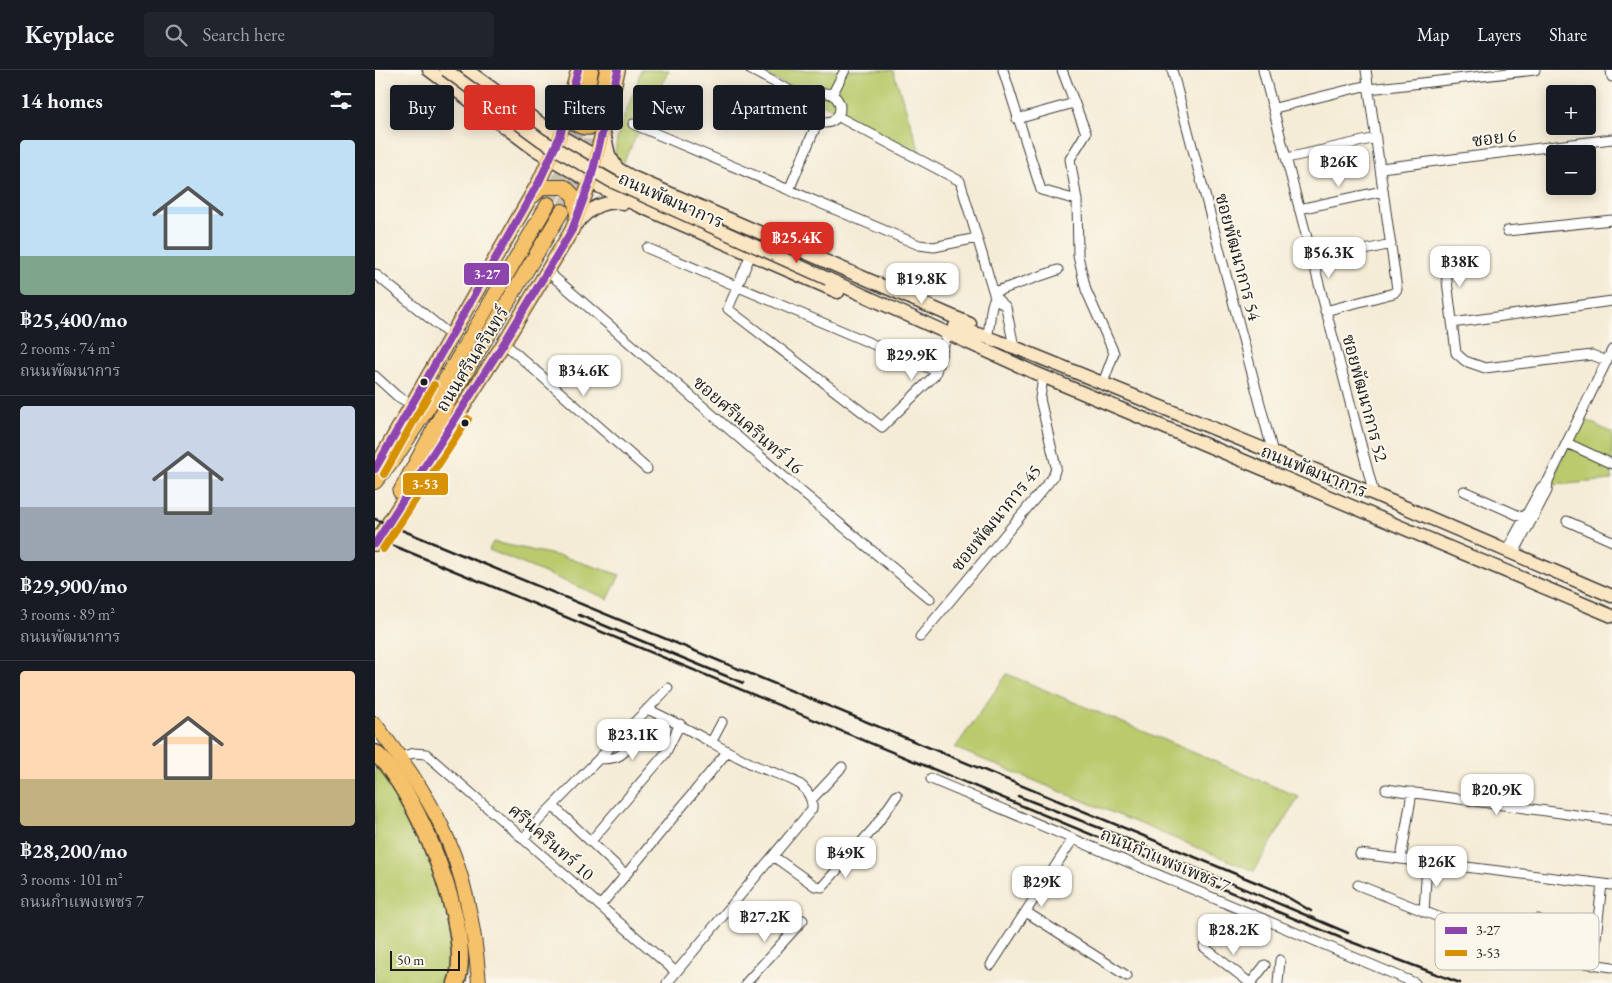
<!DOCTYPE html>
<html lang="en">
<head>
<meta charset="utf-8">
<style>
  body { margin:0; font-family:"EB Garamond","Noto Serif Thai",serif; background:#20242c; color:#f1f3f6; height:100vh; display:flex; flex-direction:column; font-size:19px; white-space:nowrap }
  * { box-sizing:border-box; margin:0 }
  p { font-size:16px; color:#9ea1a6 }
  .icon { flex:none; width:28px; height:28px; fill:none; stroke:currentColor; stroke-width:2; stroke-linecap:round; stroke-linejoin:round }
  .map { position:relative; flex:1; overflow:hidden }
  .side { display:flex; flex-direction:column; background:#171b24; width:375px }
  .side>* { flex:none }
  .guide { position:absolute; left:15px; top:15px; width:475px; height:45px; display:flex; gap:10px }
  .buttons { position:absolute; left:1171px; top:15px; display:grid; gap:10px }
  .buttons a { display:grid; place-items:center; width:50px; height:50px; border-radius:5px; background:#171b24; box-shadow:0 2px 12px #0003; font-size:25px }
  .scale { position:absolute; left:15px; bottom:12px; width:70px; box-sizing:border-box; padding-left:5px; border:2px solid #1c1c1c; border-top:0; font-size:14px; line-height:18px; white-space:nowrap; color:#1c1c1c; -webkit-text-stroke:4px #fbf7ec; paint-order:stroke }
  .price { position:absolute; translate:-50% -42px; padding:0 11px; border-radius:10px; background:#fff; color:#222; font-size:16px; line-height:32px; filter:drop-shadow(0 1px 2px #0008) }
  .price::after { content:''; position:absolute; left:50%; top:30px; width:15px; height:11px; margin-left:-8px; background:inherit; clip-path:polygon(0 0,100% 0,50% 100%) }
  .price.current { background:#d93025; color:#fff }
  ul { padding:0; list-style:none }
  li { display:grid; align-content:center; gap:10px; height:265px; padding:0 20px }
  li+li { border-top:1px solid #363941 }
  li span { display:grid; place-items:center; height:155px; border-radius:5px; color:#555 }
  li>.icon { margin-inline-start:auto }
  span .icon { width:90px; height:90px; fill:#fffc; stroke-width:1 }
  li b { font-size:21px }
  h2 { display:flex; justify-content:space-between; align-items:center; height:60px; padding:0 20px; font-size:21px }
  .tag { padding:0 18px; border-radius:5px; background:#171b24; box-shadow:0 2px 12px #0003; font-size:18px; line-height:45px }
  .tag.current { background:#d93025; color:#fff }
  header { display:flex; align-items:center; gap:30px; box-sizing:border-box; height:70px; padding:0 25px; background:#171b24; border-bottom:1px solid #363941 }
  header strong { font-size:24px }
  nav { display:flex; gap:28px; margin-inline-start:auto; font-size:18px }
  .search { width:350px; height:45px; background:#20242c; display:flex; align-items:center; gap:12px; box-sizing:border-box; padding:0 18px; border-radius:5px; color:#9ea1a6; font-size:19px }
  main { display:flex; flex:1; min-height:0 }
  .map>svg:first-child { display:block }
  .green { fill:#baca6d; stroke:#6b7344 }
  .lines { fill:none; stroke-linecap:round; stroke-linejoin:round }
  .primary-tunnel { stroke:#cac2b2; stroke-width:14; stroke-dasharray:14 7; stroke-linecap:butt }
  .minor-casing { stroke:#3d3b38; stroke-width:11 }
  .secondary-casing { stroke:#3d3b38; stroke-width:15 }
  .primary-casing { stroke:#3d3b38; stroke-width:16 }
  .motorway-casing { stroke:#3d3b38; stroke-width:19 }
  .minor { stroke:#fff; stroke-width:9 }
  .secondary { stroke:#fbe6c4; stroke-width:12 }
  .primary { stroke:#f5c16b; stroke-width:14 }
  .motorway { stroke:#f5c16b; stroke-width:16 }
  .rail { stroke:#1c1c1c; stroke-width:2.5 }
  .secondary-bridge-casing { stroke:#3d3b38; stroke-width:15; stroke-linecap:butt }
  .secondary-bridge { stroke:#fbe6c4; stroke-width:12 }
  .bus-1-casing { stroke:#fbf7ec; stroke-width:11 }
  .bus-2-casing { stroke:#fbf7ec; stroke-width:11 }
  .bus-1 { stroke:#8e44ad; stroke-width:8 }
  .bus-2 { stroke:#d69104; stroke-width:8 }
  .bus-dot { fill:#1c1c1c; stroke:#fbf7ec; stroke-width:2 }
  .labels { text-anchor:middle; stroke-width:4; stroke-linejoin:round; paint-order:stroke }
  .street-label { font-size:18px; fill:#1c1c1c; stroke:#fbf7ec }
  .key { fill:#fbf7ec; stroke:#b8b5ae; stroke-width:1 }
  .key-label { font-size:14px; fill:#1c1c1c }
  .line-badge { stroke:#fbf7ec; stroke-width:2 }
  .badge-label { font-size:14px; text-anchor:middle; font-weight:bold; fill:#fff }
</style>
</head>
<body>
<header>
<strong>Keyplace</strong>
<div class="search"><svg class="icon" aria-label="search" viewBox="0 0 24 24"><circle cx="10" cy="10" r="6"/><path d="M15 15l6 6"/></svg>Search here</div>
<nav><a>Map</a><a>Layers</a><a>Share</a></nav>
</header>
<main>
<section class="side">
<h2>14 homes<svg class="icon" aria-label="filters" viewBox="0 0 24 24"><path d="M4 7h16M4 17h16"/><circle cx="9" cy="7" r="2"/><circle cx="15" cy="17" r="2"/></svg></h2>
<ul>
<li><span style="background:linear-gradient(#bfe0f5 75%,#7fa58c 0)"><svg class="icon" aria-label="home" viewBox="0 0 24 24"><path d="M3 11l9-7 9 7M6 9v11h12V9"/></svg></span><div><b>฿25,400/mo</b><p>2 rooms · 74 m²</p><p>ถนนพัฒนาการ</p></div></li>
<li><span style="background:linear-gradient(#c9d6e8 65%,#9aa5b1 0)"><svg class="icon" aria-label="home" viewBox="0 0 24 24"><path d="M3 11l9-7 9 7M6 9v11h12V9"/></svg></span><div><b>฿29,900/mo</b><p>3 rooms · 89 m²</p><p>ถนนพัฒนาการ</p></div></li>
<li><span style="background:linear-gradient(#ffd9b3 70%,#c2b280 0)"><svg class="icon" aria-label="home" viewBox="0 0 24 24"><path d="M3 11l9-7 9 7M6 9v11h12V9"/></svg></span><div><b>฿28,200/mo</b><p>3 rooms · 101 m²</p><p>ถนนกำแพงเพชร 7</p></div></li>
</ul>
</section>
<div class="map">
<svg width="1237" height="913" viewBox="0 0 1237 913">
  <rect width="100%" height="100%" fill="#fbf7ec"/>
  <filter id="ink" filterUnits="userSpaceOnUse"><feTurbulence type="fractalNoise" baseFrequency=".02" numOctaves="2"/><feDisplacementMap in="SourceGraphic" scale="10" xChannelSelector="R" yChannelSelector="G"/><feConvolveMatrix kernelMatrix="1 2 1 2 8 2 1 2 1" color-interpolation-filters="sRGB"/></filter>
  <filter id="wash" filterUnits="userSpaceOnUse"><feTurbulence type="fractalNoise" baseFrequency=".0096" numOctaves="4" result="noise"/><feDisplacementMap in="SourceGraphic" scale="20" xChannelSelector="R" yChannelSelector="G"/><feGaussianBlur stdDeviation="1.12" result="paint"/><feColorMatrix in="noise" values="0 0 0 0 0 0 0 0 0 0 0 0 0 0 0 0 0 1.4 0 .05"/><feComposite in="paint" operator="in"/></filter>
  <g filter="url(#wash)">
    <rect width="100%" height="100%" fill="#f5ecd7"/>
    <path class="green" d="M266,0h28l-47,95 -7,-4c-1,-32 18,-60 26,-91z
      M382,0h136l28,85z
      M1207,348l30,15v47l-58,5 -1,-7z
      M118,472l71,15 56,18 -12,24 -119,-49z
      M632,604l292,123 -45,74 -299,-123z
      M0,683l19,22 61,146 1,62h-81z"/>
  </g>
  <g filter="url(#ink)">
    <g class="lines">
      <path class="primary-tunnel" d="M173,134l21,-47 17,-59
        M187,141l22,-48 16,-62"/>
      <defs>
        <path id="minor" d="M376,0l61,32
          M628,0l38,120 36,10 1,56 8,34 28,63 -11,30
          M687,0l24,63 -16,26 7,41
          M797,0l101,383
          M888,0l111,424
          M1236,0l1,7
          M994,19l166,-19
          M435 38a15 15 0 1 1 30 0a15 15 0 1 1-30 0Z
          M457,25l13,-25
          M900,38l93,-23
          M462,46l123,65 35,116 11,10 8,40
          M642,49l57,-16
          M258,54l286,121 15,2 43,-9
          M912,88l89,-20
          M1006,98l231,-29
          M414,120l29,-69
          M924,139l84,-18
          M1132,161l105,-11
          M272,178l289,123
          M376,184l-23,55 154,118 53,-52 11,-37
          M1069,187l12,96 9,8 20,7 107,-13 15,6
          M937,192l79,-18
          M173,202l243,211 139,116
          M0,204l75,61
          M619,222l64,-22
          M950,241l69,-18 3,-4 -31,-219
          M1077,253l160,-22
          M613,263c3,-13 1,-24 7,-36
          M129,273l143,126
          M0,306l22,20 14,8
          M1192,373l45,21
          M1089,421l60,27
          M1192,451l45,20
          M1132,480l34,-62 7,-7
          M1139,483l33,-62 1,-10 64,-131
          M545,567l133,-160 3,-10 -16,-68 3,-23
          M272,639c38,17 72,39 109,57 12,5 37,12 46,20 7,7 11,14 10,23l-145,174
          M336,673l11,-21
          M25,687l14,-4 12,1 250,218
          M224,689c15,0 22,-1 31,-14l-1,-18
          M556,709l484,204
          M1011,719l226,31
          M437,729l30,-32
          M178,736l72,68
          M148,769l16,-19 129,-132
          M216,771l74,-87 15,-30
          M985,784l252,31
          M398,786l42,30 7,1 52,-59 23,-33
          M1026,789l11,-67
          M983,815l178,71 76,11
          M225,836l127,-154
          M651,842l101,64
          M1049,842l3,-49
          M829,877l46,36
          M1161,886l2,-37
          M616,895l82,-126
          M1218,895l9,-81
          M371,913l57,-63
          M876,913l14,-18
          M903,913l2,-23"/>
        <path id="secondary" d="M54,0l104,78 57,34 47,23 201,87
          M92,0l81,59 84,48 338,147
          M229,63l5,22 8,13
          M200,155c15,-17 27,-25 49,-22
          M453,209l205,93 579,244
          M580,256l59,21 360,147 238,102"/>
        <path id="primary" d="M211,28l5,-28
          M225,31l7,-31
          M196,36l3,17c15,10 23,3 34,-9
          M158,126l9,-9h23l9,9 3,19
          M0,399l164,-287 21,-46 18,-66
          M0,412l23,-28 40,-62 110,-188
          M25,422l50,-93 112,-188
          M0,474l129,-201 68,-113 18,-48 28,-112
          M0,654c24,32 50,67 67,103 23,48 33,103 37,156"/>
        <path id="motorway" d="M0,683c40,33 101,181 81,230"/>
      </defs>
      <use href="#minor" class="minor-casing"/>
      <use href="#secondary" class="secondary-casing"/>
      <use href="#primary" class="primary-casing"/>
      <use href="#motorway" class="motorway-casing"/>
      <use href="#minor" class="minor"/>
      <use href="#secondary" class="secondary"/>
      <use href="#primary" class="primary"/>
      <use href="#motorway" class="motorway"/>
      <path class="rail" d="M0,449l902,372 34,20
        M0,468l971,402 114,43
        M204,545l164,68
        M643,726l97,38 233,99"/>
      <defs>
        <path id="secondary-bridge" d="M71,0l95,70 70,41 217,98"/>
      </defs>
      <use href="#secondary-bridge" class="secondary-bridge-casing"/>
      <use href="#secondary-bridge" class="secondary-bridge"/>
      <defs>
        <path id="bus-1" d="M0,399l164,-287 21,-46 18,-66
          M0,474l129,-201 68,-113 18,-48 28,-112"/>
        <path id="bus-2" d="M9,404l50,-89
          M8,479l85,-130"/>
      </defs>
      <use href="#bus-1" class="bus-1-casing"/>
      <use href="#bus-2" class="bus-2-casing"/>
      <use href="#bus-1" class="bus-1"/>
      <use href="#bus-2" class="bus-2"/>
    </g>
  </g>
  <g class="bus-dot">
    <circle cx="49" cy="312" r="4.5"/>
    <circle cx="90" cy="353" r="4.5"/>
  </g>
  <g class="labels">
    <g class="street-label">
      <text transform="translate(1119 68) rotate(-7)" y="6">ซอย 6</text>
      <text transform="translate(296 130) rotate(24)" y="6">ถนนพัฒนาการ</text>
      <text transform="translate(863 187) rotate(75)" y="6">ซอยพัฒนาการ 54</text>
      <text transform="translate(97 289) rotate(-58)" y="6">ถนนศรีนครินทร์</text>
      <text transform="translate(990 328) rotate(75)" y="6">ซอยพัฒนาการ 52</text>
      <text transform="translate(373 355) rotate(41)" y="6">ซอยศรีนครินทร์ 16</text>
      <text transform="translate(939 401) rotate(22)" y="6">ถนนพัฒนาการ</text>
      <text transform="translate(621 448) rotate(-51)" y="6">ซอยพัฒนาการ 45</text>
      <text transform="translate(176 772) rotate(41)" y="6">ศรีนครินทร์ 10</text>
      <text transform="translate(790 790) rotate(23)" y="6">ถนนกำแพงเพชร 7</text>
    </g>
  </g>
  <rect x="1060" y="843" width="164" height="57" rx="8" class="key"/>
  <rect x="1070" y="857" width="22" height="7" fill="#8e44ad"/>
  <rect x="1070" y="880" width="22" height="6" fill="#d69104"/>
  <g class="key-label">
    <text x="1101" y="865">3-27</text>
    <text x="1101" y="888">3-53</text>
  </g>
  <g class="line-badge">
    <rect x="88" y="192" width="47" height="24" rx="5" fill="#8e44ad"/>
    <rect x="27" y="402" width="47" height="24" rx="5" fill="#d69104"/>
  </g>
  <g class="badge-label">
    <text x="112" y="209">3-27</text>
    <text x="50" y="419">3-53</text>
  </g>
</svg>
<div class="buttons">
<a>+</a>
<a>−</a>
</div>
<div class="scale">50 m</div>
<b class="price" style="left:964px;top:118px">฿26K</b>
<b class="price current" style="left:422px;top:194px">฿25.4K</b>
<b class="price" style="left:954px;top:209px">฿56.3K</b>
<b class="price" style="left:1085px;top:218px">฿38K</b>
<b class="price" style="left:547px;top:235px">฿19.8K</b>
<b class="price" style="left:537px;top:311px">฿29.9K</b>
<b class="price" style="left:209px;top:327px">฿34.6K</b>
<b class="price" style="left:258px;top:691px">฿23.1K</b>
<b class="price" style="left:1122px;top:746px">฿20.9K</b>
<b class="price" style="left:471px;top:809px">฿49K</b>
<b class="price" style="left:1062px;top:818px">฿26K</b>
<b class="price" style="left:667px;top:838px">฿29K</b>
<b class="price" style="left:390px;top:873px">฿27.2K</b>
<b class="price" style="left:859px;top:886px">฿28.2K</b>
<div class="guide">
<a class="tag">Buy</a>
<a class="tag current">Rent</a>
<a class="tag">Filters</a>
<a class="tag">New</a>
<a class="tag">Apartment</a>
</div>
</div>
</main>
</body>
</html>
